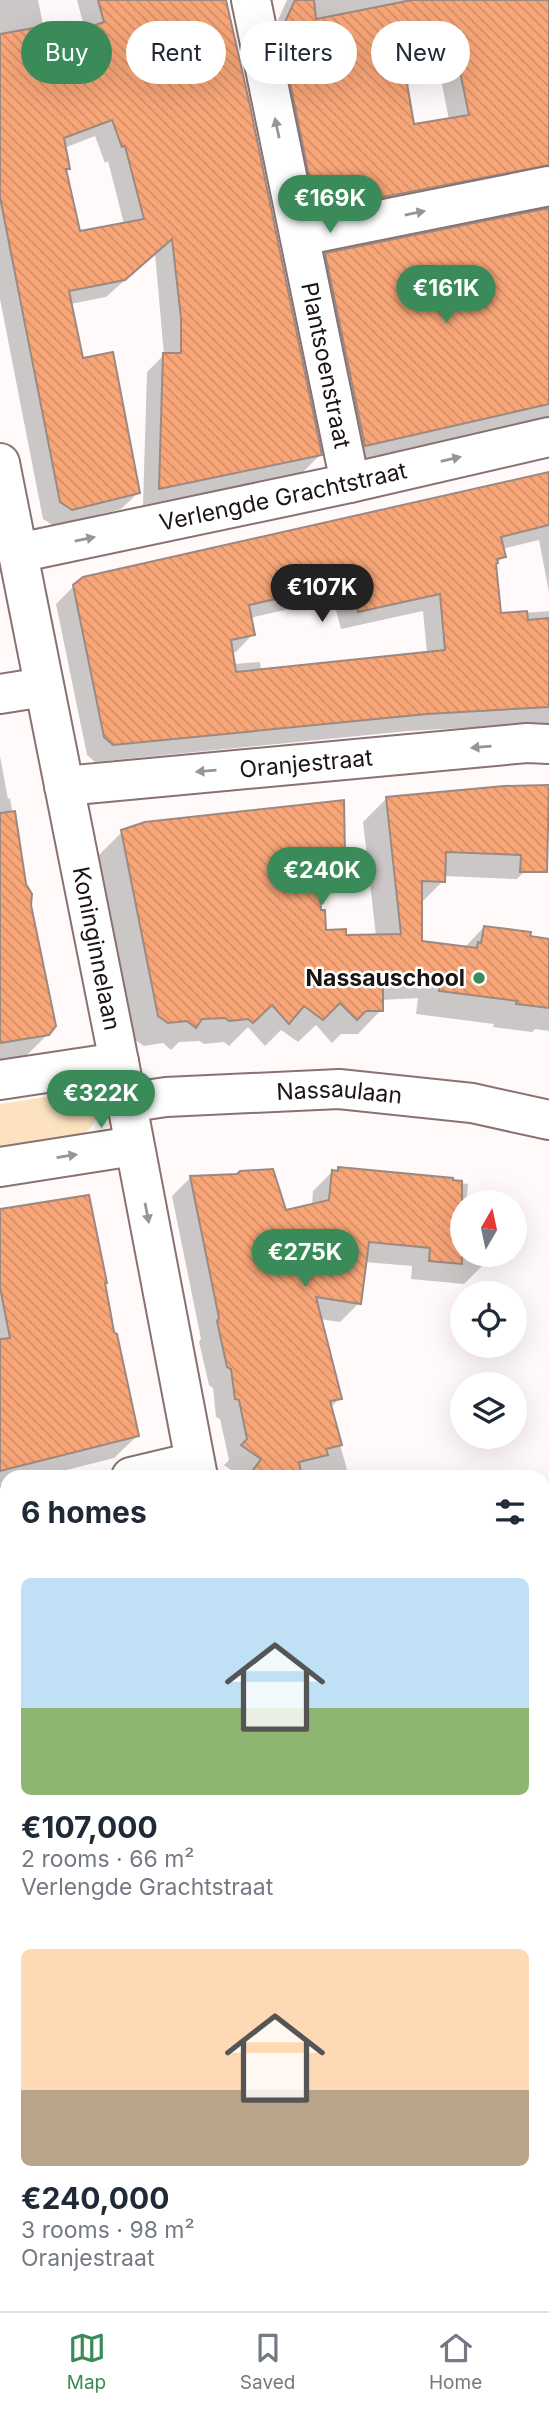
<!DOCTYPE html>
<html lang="en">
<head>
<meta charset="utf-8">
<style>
  body { margin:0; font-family:Inter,sans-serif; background:#f6f6f7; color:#1f2937; height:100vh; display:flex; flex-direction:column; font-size:26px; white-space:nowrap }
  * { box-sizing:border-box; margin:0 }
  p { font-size:23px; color:#747a83 }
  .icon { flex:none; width:38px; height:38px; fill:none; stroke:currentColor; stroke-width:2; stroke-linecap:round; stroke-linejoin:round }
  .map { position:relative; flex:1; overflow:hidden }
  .sheet { position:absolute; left:0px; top:1470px; width:550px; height:842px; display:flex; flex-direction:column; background:#fff; border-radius:21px 21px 0 0; box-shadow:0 7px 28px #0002 }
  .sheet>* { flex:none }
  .guide { position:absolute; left:21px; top:21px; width:508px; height:63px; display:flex; gap:14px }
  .needle { width:46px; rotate:9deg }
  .buttons { position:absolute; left:450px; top:1190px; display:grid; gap:14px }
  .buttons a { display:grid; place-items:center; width:77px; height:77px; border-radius:50%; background:#fff; box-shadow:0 7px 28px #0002; font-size:35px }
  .price { position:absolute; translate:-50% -60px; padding:0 16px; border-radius:24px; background:#3a8a5a; color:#fff; font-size:23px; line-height:46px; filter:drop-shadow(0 2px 4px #0008) }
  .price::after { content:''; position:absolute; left:50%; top:42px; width:21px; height:16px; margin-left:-10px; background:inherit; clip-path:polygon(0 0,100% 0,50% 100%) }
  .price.selected { background:#222; color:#fff }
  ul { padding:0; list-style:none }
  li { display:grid; align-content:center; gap:14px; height:371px; padding:0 21px }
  li span { display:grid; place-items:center; height:217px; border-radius:10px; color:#555 }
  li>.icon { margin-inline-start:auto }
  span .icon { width:126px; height:126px; fill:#fffc; stroke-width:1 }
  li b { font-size:30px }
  h2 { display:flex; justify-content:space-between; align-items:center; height:84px; padding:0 21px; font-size:30px }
  .chip { padding:0 24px; border-radius:32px; background:#fff; box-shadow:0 7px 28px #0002; font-size:24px; line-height:63px }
  .chip.selected { background:#3a8a5a; color:#fff }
  .tabs { display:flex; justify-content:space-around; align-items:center; height:98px; border-top:2px solid #e0e1e3; background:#fff; font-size:19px; color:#747a83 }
  .tabs a { display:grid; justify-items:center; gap:4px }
  .tabs .selected { color:#3a8a5a }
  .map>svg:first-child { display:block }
  .grass { fill:#fce2be }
  .water { fill:#d691ce }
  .shadow { fill:#0003; fill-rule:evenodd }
  .building { fill:url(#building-back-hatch); stroke:#9d897f; stroke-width:2; fill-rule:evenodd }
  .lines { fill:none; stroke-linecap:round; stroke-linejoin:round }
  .minor-casing { stroke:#897270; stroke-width:42 }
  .tertiary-casing { stroke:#897270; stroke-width:42 }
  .minor { stroke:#fff; stroke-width:38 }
  .tertiary { stroke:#fff; stroke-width:38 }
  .oneway { fill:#999595 }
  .poi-dot { fill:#3a8a5a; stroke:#fff; stroke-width:2.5 }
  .labels { text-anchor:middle; stroke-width:5; stroke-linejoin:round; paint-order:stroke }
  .street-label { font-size:23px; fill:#1c1313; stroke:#fff }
  .poi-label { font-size:23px; font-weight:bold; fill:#1c1313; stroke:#fff; text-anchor:end }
</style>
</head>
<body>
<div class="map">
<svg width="549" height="2311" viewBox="0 0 549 2311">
  <defs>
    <pattern id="building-back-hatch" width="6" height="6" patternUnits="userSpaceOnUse" patternTransform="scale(1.75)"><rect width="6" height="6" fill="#f8a678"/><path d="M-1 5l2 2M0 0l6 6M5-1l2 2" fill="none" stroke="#d48e67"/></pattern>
  </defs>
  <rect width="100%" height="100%" fill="#fff9f9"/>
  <path class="grass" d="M65,1094l23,3 13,12 -9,17 -10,10 -82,15v-47z
    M7,1960v194l-7,-1v-191z"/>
  <path class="water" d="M0,2290l7,1v14h117l67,6h-191z"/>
  <path class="shadow" d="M0,0h38l9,44 38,-14 -8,-30h148l95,455 -17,17 -160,33 4,-133 17,-17 -9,-102 -49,44 -36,7 11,56 58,132 -18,17 -67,17 -11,-7 -43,-220zM95,136l10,27 3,-2 16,63 -45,9 -14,-62 3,-3 -4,-20z
    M287,0h262v189l-249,38 -36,-175zM441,79l8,41 -36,6 -7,-41z
    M549,210v207l-201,45 -39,-190 17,-17z
    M549,474v118l-10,-52 -37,9 2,7 -10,10 6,49 49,-4v112l-141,8 -313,31 -8,-7 -31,-151 18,-18zM333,599l8,30 82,-18 4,42 -57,4 -3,3 -106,10 -1,-8 -27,2 -2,-11 5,-1 17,-18 -3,-16z
    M0,756l8,43 2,-1 19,107 19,129 -25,25 -23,3z
    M549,785v20l-8,50 -24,24 -74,-3v5l-23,23v38l44,6 20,-21 65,14v90l-14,-2 -3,3 -39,-5 1,-3 -78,-10 2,-16 -37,2v10l-23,24h-17l-9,9 -16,-18 -18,17 -17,-12 -16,16 -17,-19 -19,19 -5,-4 -20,2 -4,-3 -21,1 -8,8 -8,-7 -19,3 -9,-6 -37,-184 24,-24 221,23 -26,24 7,53 21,5 31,-1 -13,-114 23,-23z
    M339,1168l129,16 -1,13 21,3v2h-26v53h22l-1,10 -19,19 -53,-5 1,-13 -47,-4 -6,41 -19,19 -20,-3 20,79 -10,10 19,69h-108l-17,-12 5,-5 -9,-41 -4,-2 -3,-29 -4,-3 -10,-43 2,-3 -29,-143 19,-19 94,35 27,-6 1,-15 19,-19z
    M0,1211l103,73 34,152 -23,22 -75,19h-32v8l-7,2z
    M7,1554v101l-7,2v-102z
    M549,1561v105l-7,6v-110z
    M7,1734v72l-7,1v-71z
    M549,1804v296l-7,4v-299z
    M7,2007v133h-7v-132z
    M217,2305h39l39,4 -84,2z"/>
  <path class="building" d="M98,0h128l23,101 73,354 -163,34 4,-136h18v-35l-9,-79 -47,41 -56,11 14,67 30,-6 27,141 -68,17 -12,-8 -60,-305v-163l45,-8 3,15 56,-19zM112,120l10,27 3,-1 19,73 -64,12 -14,-62h4l-6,-31z
    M295,0h19l2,19 96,-19h137v165l-233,45 -36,-177zM458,62l11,53 -55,9 -9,-52z
    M549,208v196l-184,42 -40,-193z
    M549,472v53l-48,12 5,20 -9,2 1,4 -2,1 5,49 26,-2 1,9 21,-2v89l-122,7 -314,31 -9,-8 -31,-152 10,-8zM351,582l7,30 82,-18 5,56 -209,22 -5,-32 24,-5 -6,-30z
    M549,785l-2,87h-27l1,-17 -75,-3 -1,30 -23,-1v60l55,7 1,-6 3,1 3,-17 47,6 -1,4 19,3v69l-33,-4 1,-3 -78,-10 2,-16 -58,3v33h-17l-9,9 -17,-17 -17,17 -19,-14 -15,18 -17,-19 -19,18 -5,-4 -19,2 -4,-3 -23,1 -6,9 -9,-7 -19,2 -10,-7 -37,-186 24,-8 199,-22 1,56 -28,3 4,51h4l1,20 20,-1v6l55,-1 -15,-137 118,-11z
    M15,811l11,73 6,10 -1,11 25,121 -7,9 -49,8v-230z
    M338,1167l115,11v2l9,1v83l-33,-3 1,-13 -61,-6 -8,62 -45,-7 26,102 -12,2 12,44 -16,4 2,6 -29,7 3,15h-54l13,-18 -20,-14 6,-6 -8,-39 -4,-1 -4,-30 -4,-2 -10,-46 2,-3 -29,-142 47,-2 3,-3 33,-2 13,41 43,-10 3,-30 6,1z
    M89,1195l18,88h-2l6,32 3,17 3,2 22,102 -139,35v-132l10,-1 -10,-51v-78z"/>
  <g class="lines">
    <defs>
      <g id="minor">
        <path id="s1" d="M251,0l99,483"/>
        <path d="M300,236l249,-50"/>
        <path id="s2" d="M0,463l119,599 79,415"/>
        <path id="s3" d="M18,553l332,-70 199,-46"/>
        <path d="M0,694l44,-7"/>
        <path id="s4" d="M64,786l463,-43 22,1"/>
        <path d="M0,1080l119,-18"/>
        <path id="s5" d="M126,1103l40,-6 173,-8 133,14 77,17"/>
        <path d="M0,1167l134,-21"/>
        <path d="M131,1477l63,-15"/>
        <path d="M0,1507l7,-1"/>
        <path d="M542,1733l7,-1"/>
        <path d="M0,1846l7,-2"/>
      </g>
      <path id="tertiary" d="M0,2191l7,1
        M542,2267l7,1"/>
    </defs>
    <use href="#minor" class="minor-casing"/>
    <use href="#tertiary" class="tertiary-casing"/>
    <use href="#minor" class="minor"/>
    <use href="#tertiary" class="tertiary"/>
  </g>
  <defs><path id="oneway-solid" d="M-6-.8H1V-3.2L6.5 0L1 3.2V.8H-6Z" transform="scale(1.75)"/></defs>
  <g class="oneway">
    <use href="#oneway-solid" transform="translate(277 128) rotate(-102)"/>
    <use href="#oneway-solid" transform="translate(415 213) rotate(-11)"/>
    <use href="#oneway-solid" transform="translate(451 459) rotate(-13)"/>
    <use href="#oneway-solid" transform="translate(85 539) rotate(-12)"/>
    <use href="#oneway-solid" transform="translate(481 747) rotate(175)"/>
    <use href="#oneway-solid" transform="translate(206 771) rotate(175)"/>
    <use href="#oneway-solid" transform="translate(67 1156) rotate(-9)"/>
    <use href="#oneway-solid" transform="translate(147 1213) rotate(79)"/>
  </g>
  <circle class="poi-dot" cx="479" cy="978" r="7"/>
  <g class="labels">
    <g class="street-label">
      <text dy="8" stroke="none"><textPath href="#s1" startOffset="373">Plantsoenstraat</textPath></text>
      <text dy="8" stroke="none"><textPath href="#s3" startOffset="271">Verlengde Grachtstraat</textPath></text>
      <text dy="8" stroke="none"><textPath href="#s4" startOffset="243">Oranjestraat</textPath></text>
      <text dy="8" stroke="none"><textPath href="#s2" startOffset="495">Koninginnelaan</textPath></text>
      <text dy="8" stroke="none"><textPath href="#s5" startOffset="214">Nassaulaan</textPath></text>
    </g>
    <g class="poi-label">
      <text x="465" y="986">Nassauschool</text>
    </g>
  </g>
</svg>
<div class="buttons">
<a><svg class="needle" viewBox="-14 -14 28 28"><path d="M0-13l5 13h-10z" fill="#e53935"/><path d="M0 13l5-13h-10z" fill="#747a83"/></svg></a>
<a><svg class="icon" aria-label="locate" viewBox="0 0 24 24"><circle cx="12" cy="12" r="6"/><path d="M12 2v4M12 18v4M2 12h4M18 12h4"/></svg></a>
<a><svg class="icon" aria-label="layers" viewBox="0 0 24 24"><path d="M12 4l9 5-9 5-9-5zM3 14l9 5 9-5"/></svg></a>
</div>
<b class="price" style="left:330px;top:235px">€169K</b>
<b class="price" style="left:446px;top:325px">€161K</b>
<b class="price selected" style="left:322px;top:624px">€107K</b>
<b class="price" style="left:322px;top:907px">€240K</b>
<b class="price" style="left:101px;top:1130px">€322K</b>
<b class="price" style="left:305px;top:1289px">€275K</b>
<div class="guide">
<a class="chip selected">Buy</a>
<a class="chip">Rent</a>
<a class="chip">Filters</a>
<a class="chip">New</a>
</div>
<section class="sheet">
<h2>6 homes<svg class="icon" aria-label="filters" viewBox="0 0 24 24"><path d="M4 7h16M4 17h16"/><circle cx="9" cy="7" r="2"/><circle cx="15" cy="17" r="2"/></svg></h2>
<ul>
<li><span style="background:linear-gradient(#bfe0f5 60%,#8fb573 0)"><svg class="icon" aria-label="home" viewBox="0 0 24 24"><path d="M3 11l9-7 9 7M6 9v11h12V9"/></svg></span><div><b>€107,000</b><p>2 rooms · 66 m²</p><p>Verlengde Grachtstraat</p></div></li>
<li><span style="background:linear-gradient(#ffd9b3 65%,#b9a48a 0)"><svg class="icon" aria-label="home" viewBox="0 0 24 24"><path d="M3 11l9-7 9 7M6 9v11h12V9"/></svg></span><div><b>€240,000</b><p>3 rooms · 98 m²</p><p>Oranjestraat</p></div></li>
</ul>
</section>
</div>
<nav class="tabs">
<a class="selected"><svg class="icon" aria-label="map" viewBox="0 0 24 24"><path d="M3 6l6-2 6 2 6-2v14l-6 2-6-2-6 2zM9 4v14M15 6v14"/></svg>Map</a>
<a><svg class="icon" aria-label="saved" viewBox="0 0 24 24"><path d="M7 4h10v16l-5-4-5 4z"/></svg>Saved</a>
<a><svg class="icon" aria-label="home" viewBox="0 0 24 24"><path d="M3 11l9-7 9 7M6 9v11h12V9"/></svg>Home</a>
</nav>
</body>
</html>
